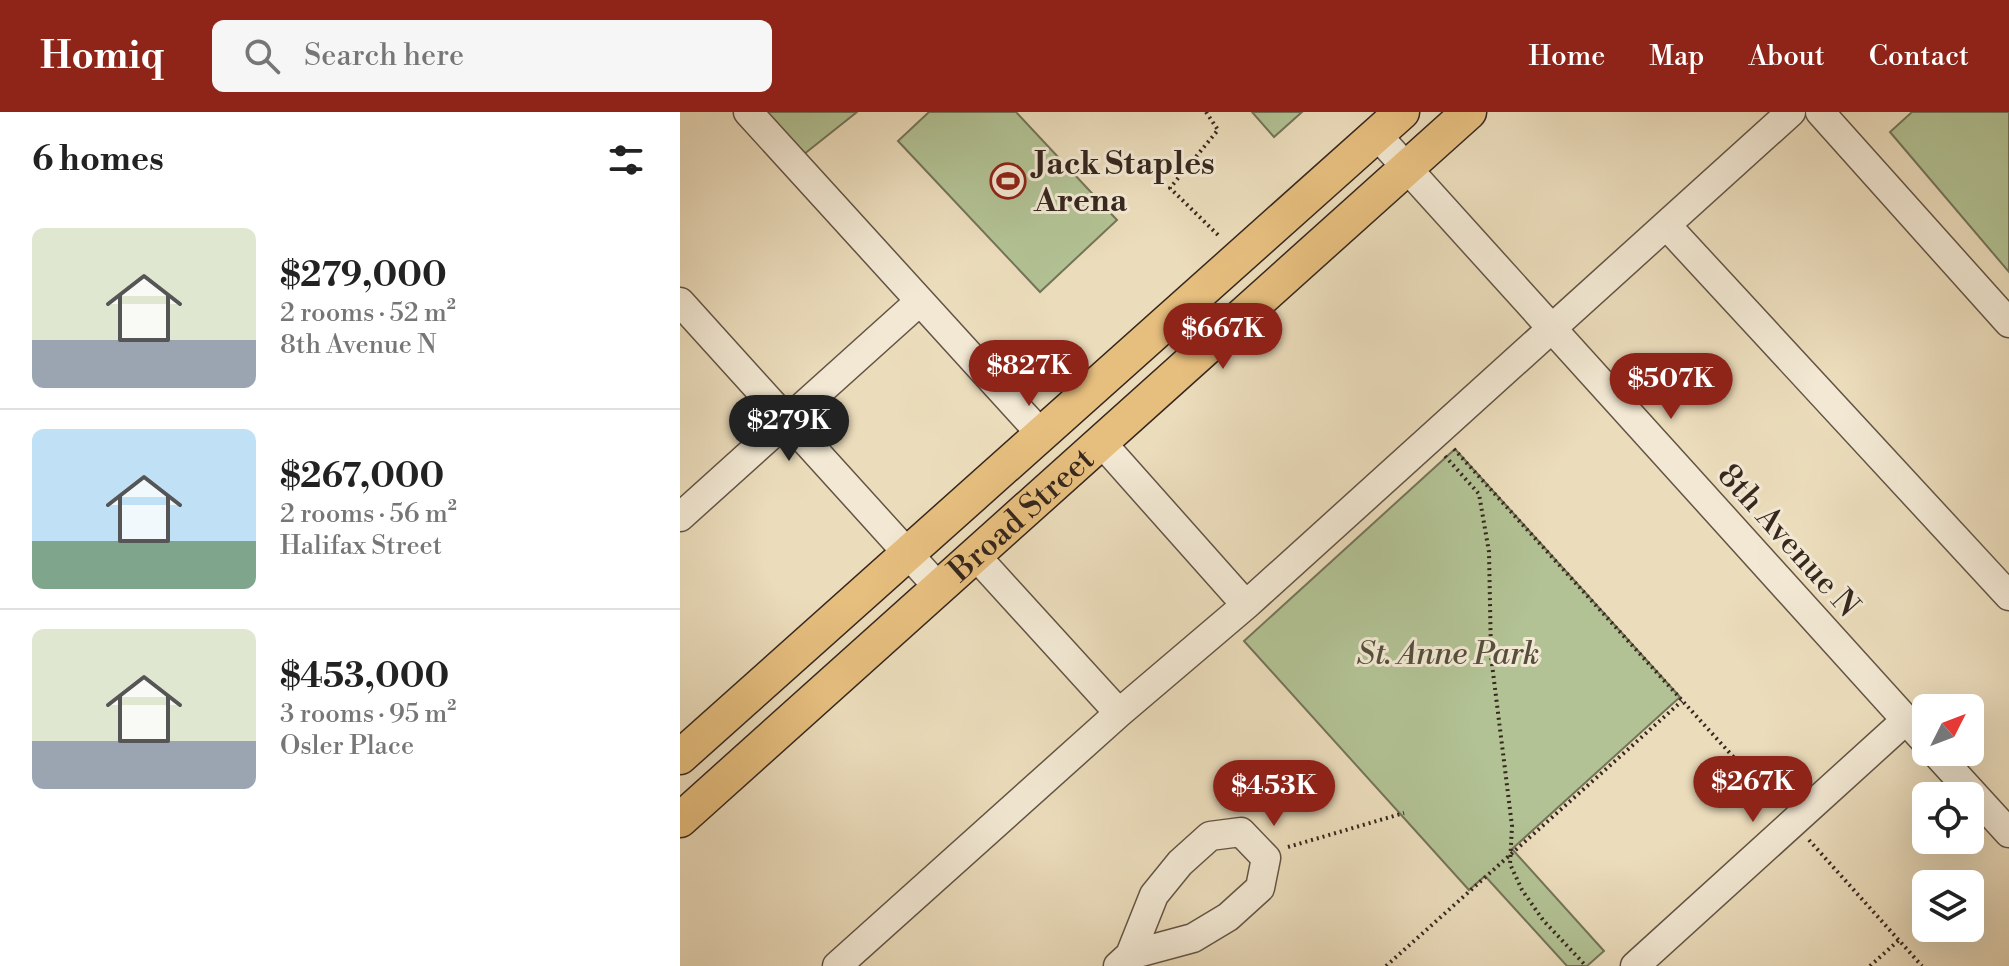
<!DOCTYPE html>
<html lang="en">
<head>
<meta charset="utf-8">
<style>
  body { margin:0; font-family:"Libre Bodoni",serif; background:#f6f6f6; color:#222; height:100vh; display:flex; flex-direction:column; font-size:30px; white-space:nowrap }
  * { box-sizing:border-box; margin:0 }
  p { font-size:26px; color:#767676 }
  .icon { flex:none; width:44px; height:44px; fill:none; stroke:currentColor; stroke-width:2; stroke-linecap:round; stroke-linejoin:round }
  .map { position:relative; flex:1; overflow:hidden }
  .drawer { display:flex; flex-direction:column; background:#fff; width:680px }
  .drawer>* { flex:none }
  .needle { width:52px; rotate:48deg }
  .tools { position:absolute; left:1232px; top:582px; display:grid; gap:16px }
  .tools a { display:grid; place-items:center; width:72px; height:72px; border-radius:12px; background:#fff; box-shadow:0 8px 32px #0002; font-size:40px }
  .price { position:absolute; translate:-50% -68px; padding:0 18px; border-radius:28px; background:#8f2418; color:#fff; font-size:26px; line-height:52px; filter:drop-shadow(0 2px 4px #0008) }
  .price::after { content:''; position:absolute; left:50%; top:48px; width:24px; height:18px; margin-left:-12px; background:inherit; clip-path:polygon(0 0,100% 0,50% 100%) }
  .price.current { background:#222; color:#fff }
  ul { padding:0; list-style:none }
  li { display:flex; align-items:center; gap:24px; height:200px; padding:0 32px }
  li+li { border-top:2px solid #e0e0e0 }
  li span { display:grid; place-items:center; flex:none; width:224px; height:160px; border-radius:12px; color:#555 }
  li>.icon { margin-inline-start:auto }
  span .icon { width:96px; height:96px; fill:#fffc; stroke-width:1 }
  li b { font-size:34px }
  h2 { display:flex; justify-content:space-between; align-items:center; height:96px; padding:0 32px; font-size:34px }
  header { display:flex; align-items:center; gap:48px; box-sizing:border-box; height:112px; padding:0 40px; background:#8f2418; color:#fff }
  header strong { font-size:38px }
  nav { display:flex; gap:44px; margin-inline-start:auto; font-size:28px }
  .search { width:560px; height:72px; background:#f6f6f6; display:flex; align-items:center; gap:20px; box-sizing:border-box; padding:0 28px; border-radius:12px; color:#767676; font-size:30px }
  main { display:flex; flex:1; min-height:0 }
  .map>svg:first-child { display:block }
  .green { fill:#b2c294; stroke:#747459; stroke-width:2 }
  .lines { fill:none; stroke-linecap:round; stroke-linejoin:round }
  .minor-casing { stroke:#635445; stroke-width:31 }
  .major-casing { stroke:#36271e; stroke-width:37 }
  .path { stroke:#36271e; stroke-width:4; stroke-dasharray:2 4; stroke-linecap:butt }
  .minor { stroke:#f2e8d3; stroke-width:28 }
  .major { stroke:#e6be7e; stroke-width:34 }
  .labels { text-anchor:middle; stroke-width:6; stroke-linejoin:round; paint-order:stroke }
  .poi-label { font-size:32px; font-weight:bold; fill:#36271e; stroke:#f2e8d3; text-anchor:start }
  .street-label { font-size:32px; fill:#36271e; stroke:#f2e8d3 }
  .park-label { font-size:32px; font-style:italic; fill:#554e3c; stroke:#f2e8d3 }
</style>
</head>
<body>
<header>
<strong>Homiq</strong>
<div class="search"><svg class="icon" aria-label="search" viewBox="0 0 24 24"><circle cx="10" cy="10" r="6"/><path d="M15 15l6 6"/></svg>Search here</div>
<nav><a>Home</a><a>Map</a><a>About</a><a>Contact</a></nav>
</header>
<main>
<section class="drawer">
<h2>6 homes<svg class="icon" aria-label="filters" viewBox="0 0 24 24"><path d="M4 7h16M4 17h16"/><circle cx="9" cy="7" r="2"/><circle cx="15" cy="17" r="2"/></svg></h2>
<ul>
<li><span style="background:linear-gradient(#dfe7d0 70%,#9aa5b1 0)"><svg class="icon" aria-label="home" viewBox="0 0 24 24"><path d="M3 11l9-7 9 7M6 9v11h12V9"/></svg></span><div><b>$279,000</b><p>2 rooms · 52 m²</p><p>8th Avenue N</p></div></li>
<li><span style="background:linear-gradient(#bfe0f5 70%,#7fa58c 0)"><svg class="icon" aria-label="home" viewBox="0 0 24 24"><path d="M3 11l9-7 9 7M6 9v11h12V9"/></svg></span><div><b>$267,000</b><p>2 rooms · 56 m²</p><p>Halifax Street</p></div></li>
<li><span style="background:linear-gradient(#dfe7d0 70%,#9aa5b1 0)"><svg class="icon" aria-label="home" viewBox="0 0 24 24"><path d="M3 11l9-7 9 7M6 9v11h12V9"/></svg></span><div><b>$453,000</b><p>3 rooms · 95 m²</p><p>Osler Place</p></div></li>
</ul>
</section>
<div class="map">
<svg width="1329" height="854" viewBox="0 0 1329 854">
  <rect width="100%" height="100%" fill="#ebdcbb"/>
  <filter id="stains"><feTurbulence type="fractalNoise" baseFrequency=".0025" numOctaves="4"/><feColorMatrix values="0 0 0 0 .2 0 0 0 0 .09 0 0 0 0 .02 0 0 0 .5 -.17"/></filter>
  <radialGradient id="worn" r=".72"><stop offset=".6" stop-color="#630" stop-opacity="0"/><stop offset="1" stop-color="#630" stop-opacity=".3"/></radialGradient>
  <path class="green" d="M85,0h92l-54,43z
    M249,0h87l101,108 -77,72 -142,-151z
    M572,0h50l-28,25z
    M1232,0h97v160l-119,-140z
    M775,337l225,248 -168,152 92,102 -17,15h-20l-82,-90 -16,14 -225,-249z"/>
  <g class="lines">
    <defs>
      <path id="minor" d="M68,0l294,323
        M1140,0l189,211
        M697,23l549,607
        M988,115l341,369
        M0,190l259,286
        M0,405l240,-216
        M295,443l144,158 127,-108 -145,-163
        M566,493l545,-493
        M1255,640l74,81
        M157,854l282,-253
        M438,854l12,-11 63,-17 35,-21 32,-29 6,-30 -25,-26 -31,4 -30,27 -26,32 -24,60
        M955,854l271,-246"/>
      <g id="major">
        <path d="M0,645l722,-645"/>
        <path id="s1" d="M0,708l789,-708"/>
      </g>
    </defs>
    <use href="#minor" class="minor-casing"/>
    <use href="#major" class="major-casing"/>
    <path class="path" d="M526,0l12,18 -48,58 49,48
      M774,337l322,355
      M765,344l34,38 10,58 2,104 21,170 -2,38 12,26 21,30 43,46
      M1129,728l113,126
      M608,735l116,-34
      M706,854l296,-265
      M1190,854l29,-26"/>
    <use href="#minor" class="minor"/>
    <use href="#major" class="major"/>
  </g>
  <defs>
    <symbol id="stadium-ring" viewBox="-11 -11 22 22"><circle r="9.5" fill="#f2e8d3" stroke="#8f2418" stroke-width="1.5"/><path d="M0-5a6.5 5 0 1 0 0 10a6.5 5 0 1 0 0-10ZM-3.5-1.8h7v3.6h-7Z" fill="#8f2418"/></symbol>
  </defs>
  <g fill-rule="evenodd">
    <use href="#stadium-ring" x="308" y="49" width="40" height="40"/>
  </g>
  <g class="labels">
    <g class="poi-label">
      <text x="354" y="62">Jack Staples<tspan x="354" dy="37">Arena</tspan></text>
    </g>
    <g class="street-label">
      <text dy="11" stroke="none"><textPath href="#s1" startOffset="458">Broad Street</textPath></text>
      <text transform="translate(1109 428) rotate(48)" y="11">8th Avenue N</text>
    </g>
    <g class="park-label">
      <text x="768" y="552">St. Anne Park</text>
    </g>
  </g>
  <rect width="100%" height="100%" filter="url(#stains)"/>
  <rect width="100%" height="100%" fill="url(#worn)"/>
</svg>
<div class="tools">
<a><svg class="needle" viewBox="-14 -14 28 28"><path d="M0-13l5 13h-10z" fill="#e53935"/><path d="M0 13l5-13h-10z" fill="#767676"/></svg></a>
<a><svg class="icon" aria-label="locate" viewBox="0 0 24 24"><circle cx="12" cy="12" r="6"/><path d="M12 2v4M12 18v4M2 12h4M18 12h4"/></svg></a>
<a><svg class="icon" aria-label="layers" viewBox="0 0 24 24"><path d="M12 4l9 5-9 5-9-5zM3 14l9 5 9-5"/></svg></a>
</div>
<b class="price" style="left:543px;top:259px">$667K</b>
<b class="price" style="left:349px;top:296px">$827K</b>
<b class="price" style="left:991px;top:309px">$507K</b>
<b class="price current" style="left:109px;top:351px">$279K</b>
<b class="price" style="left:1073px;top:712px">$267K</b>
<b class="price" style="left:594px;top:716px">$453K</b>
</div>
</main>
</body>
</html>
